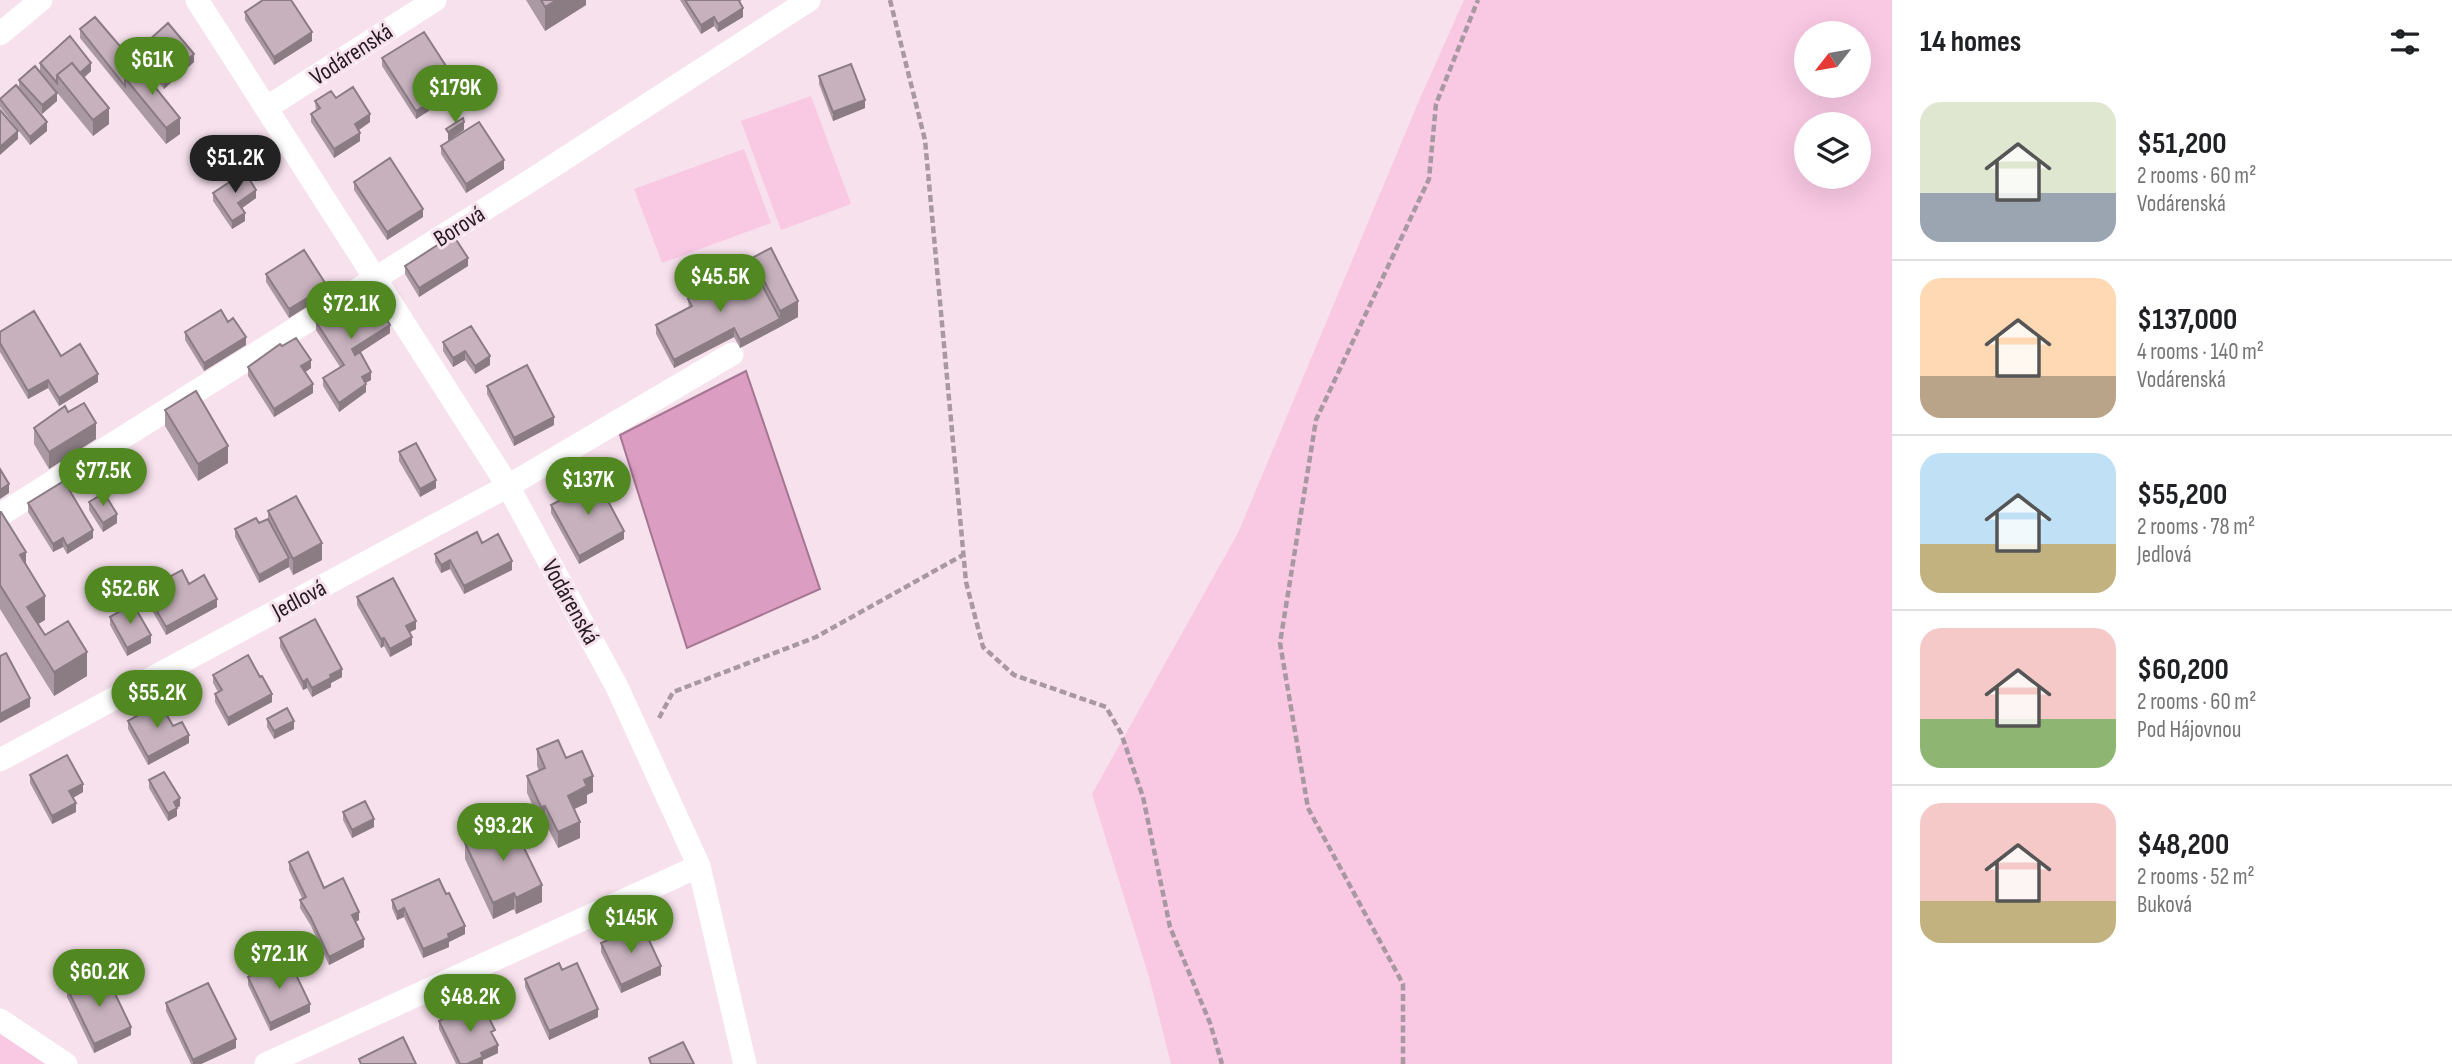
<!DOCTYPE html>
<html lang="en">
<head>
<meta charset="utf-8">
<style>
  body { margin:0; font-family:"Sofia Sans Condensed",sans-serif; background:#f2f2f2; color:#202124; height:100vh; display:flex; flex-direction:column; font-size:26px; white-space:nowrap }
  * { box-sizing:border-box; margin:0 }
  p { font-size:23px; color:#757577 }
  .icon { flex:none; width:38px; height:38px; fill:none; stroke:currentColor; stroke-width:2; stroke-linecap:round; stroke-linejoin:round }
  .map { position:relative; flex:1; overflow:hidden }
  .sheet { display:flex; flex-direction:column; background:#fff; width:560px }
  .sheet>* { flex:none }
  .needle { width:46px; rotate:239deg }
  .buttons { position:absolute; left:1794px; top:21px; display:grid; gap:14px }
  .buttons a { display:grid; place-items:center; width:77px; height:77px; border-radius:50%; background:#fff; box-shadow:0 7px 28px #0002; font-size:35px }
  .price { position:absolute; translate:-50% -60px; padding:0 16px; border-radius:24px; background:#518822; color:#fff; font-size:23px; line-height:46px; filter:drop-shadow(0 2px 4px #0008) }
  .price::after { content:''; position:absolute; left:50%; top:42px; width:21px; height:16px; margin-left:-10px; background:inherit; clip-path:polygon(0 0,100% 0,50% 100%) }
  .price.selected { background:#222; color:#fff }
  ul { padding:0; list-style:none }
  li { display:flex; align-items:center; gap:21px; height:175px; padding:0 28px }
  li+li { border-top:2px solid #e0e0e0 }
  li span { display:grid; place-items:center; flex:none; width:196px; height:140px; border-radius:21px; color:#555 }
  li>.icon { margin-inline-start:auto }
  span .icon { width:84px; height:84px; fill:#fffc; stroke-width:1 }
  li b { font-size:30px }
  h2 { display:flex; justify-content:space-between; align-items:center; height:84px; padding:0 28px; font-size:30px }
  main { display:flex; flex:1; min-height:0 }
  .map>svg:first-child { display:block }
  .green { fill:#f9c8e3; fill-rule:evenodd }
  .water { fill:#db9dc1; stroke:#a47691; stroke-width:2 }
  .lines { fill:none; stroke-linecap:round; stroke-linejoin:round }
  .path { stroke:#a898a1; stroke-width:4.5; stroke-dasharray:7 3.5; stroke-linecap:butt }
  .street { stroke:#fff; stroke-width:23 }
  .wall { fill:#aa98a3 }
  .shaded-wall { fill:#8b7c84 }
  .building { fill:#c6b1bd; stroke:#8b7c84; stroke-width:2 }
  .labels { text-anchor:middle; stroke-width:6; stroke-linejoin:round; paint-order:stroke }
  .street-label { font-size:24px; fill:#241c21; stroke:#f7e1ed }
</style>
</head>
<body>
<main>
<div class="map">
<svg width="1892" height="1064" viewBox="0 0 1892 1064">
  <rect width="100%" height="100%" fill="#f7e1ed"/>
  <path class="green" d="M1464,0h428v1064h-721l-22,-87 -57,-183 146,-261 180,-430zM1858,33v53h-52v-53zM1858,124v53h-52v-53z
    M811,96l40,108 -70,26 -40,-109z
    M744,149l27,74 -109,40 -28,-74z
    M0,1026l50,38h-50z"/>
  <path class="water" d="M746,371l74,218 -133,59 -67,-213z"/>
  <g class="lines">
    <path class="path" d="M890,0l35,140 41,442 17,65 31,28 92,32 15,26 22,64 27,130 40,96 12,41
      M659,718l14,-26 143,-55 147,-82
      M1403,1064v-80l-95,-176 -28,-165 36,-223 113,-241 7,-75 42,-104"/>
    <path class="street" d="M197,0l311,486 109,201 82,179 46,198
      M0,34l41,-34
      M266,108l169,-108
      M0,515l533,-336 276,-179
      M0,760l508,-274 224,-132
      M0,1020l66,44
      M266,1064l433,-198"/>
  </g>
  <path class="wall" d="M262,0h29l21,41 -38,24 -29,-45v-8z
    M526,0h60v5l-41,26z
    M680,0h60l3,17 -25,15 -4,-6 -13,8z
    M80,29l100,105 -14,10 -86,-106z
    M138,50l56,12 -30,27 -26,-31z
    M382,58l73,30 -9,6v6l-30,19 -34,-53z
    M40,63l51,8 -7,7 25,46 -16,12 -53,-64z
    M819,76l46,32 -32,13 -14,-37z
    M19,80l38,21 -15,13 -23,-26z
    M0,98l47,33 -17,14 -30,-38z
    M336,98l34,24 -12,8 2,11 -26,17 -23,-36v-8l5,-3 -1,-10z
    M441,146l63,23 -38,24 -25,-39z
    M354,182l69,35 -36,23 -33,-50z
    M213,193l43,5 -14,10 3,13 -13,8 -19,-28z
    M752,258l46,59 -58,31 -6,-11 -60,31 -18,-34v-9l33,-17 -1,-9 64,-33z
    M405,266h63l-49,31 -14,-23z
    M266,274l61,20 -38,24 -23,-36z
    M228,322l18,23 -42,26 -19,-31v-8z
    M316,322l74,11 -30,19 11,28 -6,3 1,9 -27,20 -16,-26v-8l17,-11 -24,-37z
    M471,326l19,39 -15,9 -10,-14 -12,7 -10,-16v-9z
    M0,332l61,24 37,26 -39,24 -11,-18 -20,11 -28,-47z
    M282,346l29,22 -6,4 8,21 -39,24 -26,-41v-9z
    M487,386l67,39 -40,21 -27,-52z
    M165,410l63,53 -30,18 -33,-55z
    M68,412l28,27 -47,30 -15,-25v-16z
    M399,452l37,36 -16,9 -21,-36z
    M578,487l46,52 -45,25 -28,-51v-8l27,-14z
    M89,502l28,21 -14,9 -14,-22z
    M28,503l65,35 -26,16 -4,-7 -10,5 -25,-40z
    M268,511l54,49 -29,15 -4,-8 -30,16 -24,-46v-8l24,-6 9,-4z
    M0,512l26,51 19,57 -7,4 7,11 42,41 -33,20 -54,-87z
    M482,543l30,27 -48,24 -14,-25 -9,4 -6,-11v-8z
    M189,584l28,23 -51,28 -21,-37v-8z
    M357,597l59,32 -6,3 2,13 -22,12 -6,-11 -3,2 -24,-43z
    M110,617l41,26 -24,13 -17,-31z
    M280,638l62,39 -11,6v4l-19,10 -5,-9 -4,2 -23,-43z
    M213,675l59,27 -44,24 -13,-24v-8l3,-2 -5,-9z
    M267,719l27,10 -20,10 -7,-12z
    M128,721l45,5 16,17 -41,22 -20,-36z
    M537,749l29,9 27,34 -6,3v8l-13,6 6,29 -22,10 -13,-26 -4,2 -14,-31v-17l12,-5 -2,-5z
    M30,775l53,17 -10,6 3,14 -24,12 -22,-41z
    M149,780l31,26 -3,2v8l-9,5 -19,-33z
    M343,812l31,15 -22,11 -9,-18z
    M465,843l77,59 -26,12 -2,-5 -21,10 -28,-60z
    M289,862l35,26 35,32 -4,2 9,25 -35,18 -18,-39 -11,-18v-8l2,-2 -13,-28z
    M392,900l73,34 -16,8v5l-26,11 -19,-41 -7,3 -5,-12z
    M601,943l60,32 -40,18 -20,-41z
    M562,970l36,47 -49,23 -24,-53v-8z
    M248,977l62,35 -40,19 -22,-46z
    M95,985l36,50 -37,18 -27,-56v-9z
    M166,1003l70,45 -35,16h-10l-25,-53z
    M476,1004l19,35 3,14 -15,7v4h-27l-17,-35v-8l24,-6 13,-7z"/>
  <path class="shaded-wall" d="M557,0h29v5l-41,26v-24z
    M743,8v9l-25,15v-8z
    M714,17v9l-13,8v-9z
    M312,32v9l-38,24v-8z
    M194,54v8l-30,27v-8z
    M91,63v8l-15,13v-8z
    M455,80v8l-9,6v6l-30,19v-8l27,-24z
    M57,93v8l-15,13v-9z
    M865,100v8l-32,13v-9z
    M109,108v16l-16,12v-16z
    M370,114v8l-15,11v-9z
    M180,118v16l-14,10v-16z
    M47,122v9l-17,14v-8z
    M464,122v8l-16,11v-9z
    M18,131v8l-18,16v-8z
    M360,133v8l-26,17v-9z
    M504,160v9l-38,24v-9z
    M256,190v8l-18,13v-8z
    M423,209v8l-36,23v-8z
    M245,213v8l-13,8v-8z
    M468,258v8l-49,31v-9z
    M327,286v8l-38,24v-9z
    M798,301v16l-18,10v-16z
    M780,319v8l-40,21v-8z
    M390,325v8l-38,25v-9z
    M734,328v9l-60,31v-8z
    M246,337v8l-42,26v-8z
    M465,351v9l-12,7v-9z
    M490,356v9l-15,9v-8z
    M311,360v8l-10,7v-9z
    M371,372v8l-9,5v-8z
    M98,374v8l-39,24v-8z
    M48,380v8l-20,11v-8z
    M313,384v9l-39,24v-8z
    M366,384v8l-27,20v-9z
    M554,417v8l-40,21v-8z
    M96,423v16l-47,30v-17z
    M228,446v17l-30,18v-17z
    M436,480v8l-16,9v-8z
    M9,484v9l-9,6v-9z
    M117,514v9l-14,9v-9z
    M93,530v8l-26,16v-8z
    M624,531v8l-45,25v-8z
    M63,538v9l-10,5v-8z
    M322,543v17l-29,15v-16z
    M26,552v24l-6,-21z
    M289,558v9l-30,16v-8z
    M450,560v9l-9,4v-8z
    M512,561v9l-48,24v-8z
    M45,596v24l-17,10 -1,-23z
    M217,599v8l-51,28v-8z
    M416,621v8l-10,5v-8z
    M151,635v8l-24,13v-8z
    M412,637v8l-22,12v-8z
    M384,638v8l-3,2v-9z
    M87,652v24l-33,20v-24z
    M342,669v8l-11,6v4l-19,10v-9l18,-13z
    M307,679v9l-4,2v-8z
    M272,694v8l-44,24v-8z
    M30,698v9l-30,16v-9z
    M294,721v8l-20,10v-8z
    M189,735v8l-41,22v-8z
    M593,776v16l-6,3v8l-19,9v-16l16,-16z
    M83,784v8l-14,8v-9z
    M180,798v8l-3,2v8l-9,5v-8l6,-11z
    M76,803v9l-24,12v-8z
    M545,806v16l-4,2v-17z
    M374,819v8l-22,11v-8z
    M580,822v16l-22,10v-16z
    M542,885v17l-26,12v-16z
    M514,893v16l-21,10v-16z
    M404,908v9l-7,3v-8z
    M359,912v8l-7,4v-9z
    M465,926v8l-16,8v5l-26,11v-9l25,-15z
    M364,939v8l-35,18v-8z
    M661,966v9l-40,18v-8z
    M310,1004v8l-40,19v-8z
    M598,1009v8l-49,23v-9z
    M131,1027v8l-37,18v-9z
    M236,1039v9l-35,16h-8v-4z
    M498,1045v8l-15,7v4h-16l14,-11z"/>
  <path class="building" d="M263,0h28l21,32 -38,25 -29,-45z
    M541,0h16l-12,7z
    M685,0h55l-1,1 4,7 -25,16 -4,-7 -13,8z
    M95,17l42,49 -12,12v8l-45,-57z
    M168,23l26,31 -30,27 -26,-31z
    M424,32l31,48 -12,7 3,4 -30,20 -34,-53z
    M70,36l21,27 -11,10 -8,-10 -15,12v8l-17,-20z
    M72,63l37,45 -16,12 -36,-45z
    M851,64l14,36 -32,12 -14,-36z
    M35,66l22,27 -15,12 -23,-25z
    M138,66l42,52 -14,10 -41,-50z
    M16,85l31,37 -17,15 -30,-38z
    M353,87l17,27 -15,10 5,9 -26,16 -23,-35 9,-6 -5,-7 16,-10 5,7z
    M0,110l18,21 -18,16z
    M463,118l1,4 -16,10 -2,-3z
    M479,122l25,38 -38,24 -25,-38z
    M390,158l33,51 -36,23 -33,-50z
    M245,172l11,18 -18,13 7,10 -13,8 -19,-28z
    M453,235l15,23 -49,30 -14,-22z
    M771,248l27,53 -18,10 -28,-53z
    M304,250l23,36 -38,23 -23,-35z
    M752,266l28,53 -40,21 -6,-12 -60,32 -18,-35 36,-19 -4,-7z
    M368,289l22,36 -38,24 3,6 5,-3 11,20 -9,5 4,7 -27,19 -16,-25 21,-13 -28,-43z
    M221,310l7,12 5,-4 13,19 -42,26 -19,-31z
    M34,311l27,45 19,-12 18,30 -39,24 -11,-18 -20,11 -28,-48v-11z
    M471,326l19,30 -15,10 -10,-15 -12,7 -10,-16z
    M296,338l15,22 -10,6 12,18 -39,25 -26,-42 32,-23 2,2z
    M527,365l27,52 -40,21 -27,-52z
    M196,391l32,55 -30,18 -33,-54z
    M84,403l12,20 -47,29 -15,-24 31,-22 3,6z
    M416,443l20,37 -16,9 -21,-37z
    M0,469l9,15 -9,6z
    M595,477l29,54 -45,25 -28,-51 29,-15 -2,-3z
    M64,481l29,49 -26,16 -4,-8 -10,6 -25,-41z
    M104,493l13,21 -14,9 -14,-21z
    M296,496l26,47 -29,16 -25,-48z
    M0,512h1l25,40 -6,3 25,41 -18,11 18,28 23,-14 19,31 -33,20 -54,-87z
    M256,518l3,5 9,-4 21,39 -30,17 -24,-46z
    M477,532l5,11 16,-9 14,27 -48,25 -14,-26 -9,5 -6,-11z
    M182,570l7,14 15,-9 13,24 -51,28 -21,-37z
    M393,578l23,43 -10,5 6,11 -22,12 -6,-11 -3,1 -24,-42z
    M133,604l18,31 -24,13 -17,-31z
    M315,619l27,50 -12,6 1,3 -19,10 -5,-9 -4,3 -23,-44z
    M6,653l24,45 -30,16v-58z
    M248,655l12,22 2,-1 10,18 -44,24 -13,-24 7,-4 -9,-15z
    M160,703l13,23 9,-4 7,13 -41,22 -20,-36z
    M287,708l7,13 -20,10 -7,-12z
    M558,740l8,18 16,-7 11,25 -9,4 3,6 -19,10 12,26 -22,10 -13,-26 -4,1 -14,-31 18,-8 -8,-19z
    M67,755l16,29 -14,7 7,12 -24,13 -22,-41z
    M164,772l16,26 -6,4 3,6 -9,5 -19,-33z
    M365,801l9,18 -22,11 -9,-18z
    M511,821l31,64 -26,13 -2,-5 -21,10 -28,-60z
    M308,852l16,36 19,-10 16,34 -7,3 12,24 -35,18 -18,-39 -11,-18 6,-3 -17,-35z
    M439,879l7,15 3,-1 16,33 -17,8 1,4 -26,11 -19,-41 -7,4 -5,-12z
    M642,925l19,41 -40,19 -20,-42z
    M288,958l22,46 -40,19 -22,-46z
    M559,963l3,7 15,-7 21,46 -49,22 -24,-52z
    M91,977l4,8 13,-6 23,48 -37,17 -27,-56z
    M208,983l28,56 -43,21 -27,-57z
    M481,1002l14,28 -4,2 7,13 -17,8 2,4 -16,7h-7l-21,-43 22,-11 2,5 15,-7 -2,-4z
    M403,1037l13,27h-55l-2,-5z
    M683,1042l11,22h-43l-2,-6z"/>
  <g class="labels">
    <g class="street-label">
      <text transform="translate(351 54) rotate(-33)" y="8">Vodárenská</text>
      <text transform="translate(459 226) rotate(-32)" y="8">Borová</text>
      <text transform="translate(299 599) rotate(-28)" y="8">Jedlová</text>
      <text transform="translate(571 602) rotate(61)" y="8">Vodárenská</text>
    </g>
  </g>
</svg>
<div class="buttons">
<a><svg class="needle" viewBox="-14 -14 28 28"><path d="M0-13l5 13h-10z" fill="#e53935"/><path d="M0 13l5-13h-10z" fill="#757577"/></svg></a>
<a><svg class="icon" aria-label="layers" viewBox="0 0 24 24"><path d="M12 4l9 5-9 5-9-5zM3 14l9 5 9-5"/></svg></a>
</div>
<b class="price" style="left:152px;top:97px">$61K</b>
<b class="price" style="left:455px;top:125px">$179K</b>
<b class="price selected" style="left:235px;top:195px">$51.2K</b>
<b class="price" style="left:720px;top:314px">$45.5K</b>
<b class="price" style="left:351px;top:341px">$72.1K</b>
<b class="price" style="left:103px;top:508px">$77.5K</b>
<b class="price" style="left:588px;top:517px">$137K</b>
<b class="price" style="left:130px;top:626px">$52.6K</b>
<b class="price" style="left:157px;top:730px">$55.2K</b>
<b class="price" style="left:503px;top:863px">$93.2K</b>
<b class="price" style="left:631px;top:955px">$145K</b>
<b class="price" style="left:279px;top:991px">$72.1K</b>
<b class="price" style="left:99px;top:1009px">$60.2K</b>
<b class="price" style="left:470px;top:1034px">$48.2K</b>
</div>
<section class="sheet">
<h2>14 homes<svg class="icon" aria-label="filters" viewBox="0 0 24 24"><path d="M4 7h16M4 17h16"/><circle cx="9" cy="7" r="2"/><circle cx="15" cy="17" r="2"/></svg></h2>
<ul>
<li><span style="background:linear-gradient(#dfe7d0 65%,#9aa5b1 0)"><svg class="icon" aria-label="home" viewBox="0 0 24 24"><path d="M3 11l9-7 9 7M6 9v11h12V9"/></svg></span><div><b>$51,200</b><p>2 rooms · 60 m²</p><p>Vodárenská</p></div></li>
<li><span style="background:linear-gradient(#ffd9b3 70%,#b9a48a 0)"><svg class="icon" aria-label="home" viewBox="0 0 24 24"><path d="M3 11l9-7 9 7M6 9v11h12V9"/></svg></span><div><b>$137,000</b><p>4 rooms · 140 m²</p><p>Vodárenská</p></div></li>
<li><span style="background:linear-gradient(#bfe0f5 65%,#c2b280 0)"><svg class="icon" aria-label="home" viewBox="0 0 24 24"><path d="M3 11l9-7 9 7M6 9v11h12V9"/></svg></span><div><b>$55,200</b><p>2 rooms · 78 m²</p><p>Jedlová</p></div></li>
<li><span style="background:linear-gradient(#f6c9c9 65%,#8fb573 0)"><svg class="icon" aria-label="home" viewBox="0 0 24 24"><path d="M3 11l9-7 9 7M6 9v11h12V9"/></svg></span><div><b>$60,200</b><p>2 rooms · 60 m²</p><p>Pod Hájovnou</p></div></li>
<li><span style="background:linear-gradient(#f6c9c9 70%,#c2b280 0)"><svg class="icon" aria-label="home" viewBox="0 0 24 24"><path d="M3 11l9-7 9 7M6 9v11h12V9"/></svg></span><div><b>$48,200</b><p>2 rooms · 52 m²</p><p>Buková</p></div></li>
</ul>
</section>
</main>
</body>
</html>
